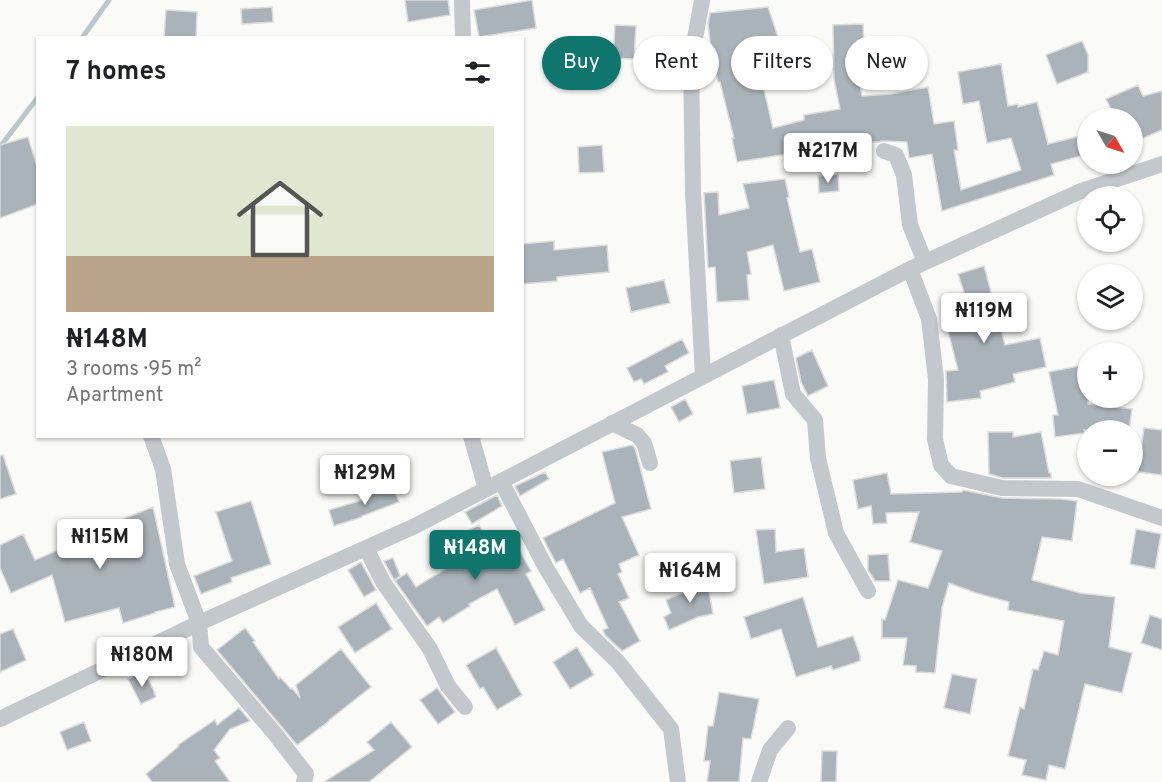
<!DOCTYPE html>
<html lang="en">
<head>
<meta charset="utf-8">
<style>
  body { margin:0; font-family:Overpass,sans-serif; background:#f6f6f6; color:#202124; height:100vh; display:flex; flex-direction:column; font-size:22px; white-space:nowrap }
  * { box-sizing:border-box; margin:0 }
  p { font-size:20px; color:#757577 }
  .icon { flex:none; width:33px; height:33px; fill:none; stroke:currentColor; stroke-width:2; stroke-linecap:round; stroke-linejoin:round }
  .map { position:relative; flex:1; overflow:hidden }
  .side { position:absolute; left:36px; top:36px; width:488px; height:402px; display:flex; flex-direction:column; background:#fff; border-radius:0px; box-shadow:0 2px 4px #0004 }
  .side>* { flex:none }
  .banner { position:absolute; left:542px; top:36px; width:530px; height:54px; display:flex; gap:12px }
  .needle { width:39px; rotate:129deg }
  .controls { position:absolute; left:1077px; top:108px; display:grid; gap:12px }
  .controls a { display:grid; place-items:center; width:66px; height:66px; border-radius:50%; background:#fff; box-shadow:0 2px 4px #0004; font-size:30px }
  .price { position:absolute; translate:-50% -51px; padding:0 14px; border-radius:6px; background:#fff; color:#222; font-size:20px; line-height:39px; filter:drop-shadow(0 2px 3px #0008) }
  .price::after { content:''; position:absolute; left:50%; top:36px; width:18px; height:14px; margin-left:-9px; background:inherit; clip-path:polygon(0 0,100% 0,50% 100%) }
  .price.on { background:#0f766e; color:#fff }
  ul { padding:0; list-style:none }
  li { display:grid; align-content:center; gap:12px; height:318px; padding:0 30px }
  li+li { border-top:2px solid #e0e0e0 }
  li span { display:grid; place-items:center; height:186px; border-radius:0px; color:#555 }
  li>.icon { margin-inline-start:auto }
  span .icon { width:108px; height:108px; fill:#fffc; stroke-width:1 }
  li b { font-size:26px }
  h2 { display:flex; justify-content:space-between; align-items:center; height:72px; padding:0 30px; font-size:26px }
  .tag { padding:0 21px; border-radius:27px; background:#fff; box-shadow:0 2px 4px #0004; font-size:21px; line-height:54px }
  .tag.on { background:#0f766e; color:#fff }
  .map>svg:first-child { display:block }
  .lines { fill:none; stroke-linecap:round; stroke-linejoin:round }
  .stream { stroke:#bbc7cb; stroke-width:5 }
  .building { fill:#aab3b9; stroke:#dcdcda; stroke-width:1.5 }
  .minor { stroke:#c3c8cc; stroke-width:16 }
</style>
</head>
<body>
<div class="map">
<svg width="1162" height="782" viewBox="0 0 1162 782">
  <rect width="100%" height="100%" fill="#fafaf8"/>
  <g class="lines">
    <path class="stream" d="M82,38l27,-38
      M0,147l38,-50"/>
  </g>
  <path class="building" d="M405,0h43l2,15 -42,7z
    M532,0l4,28 -57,9 -5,-27z
    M272,7l1,15 -31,2 -1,-15z
    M768,7l11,33 6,28 -25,5 13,55 31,-8v-5l36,-6 -6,-30 -1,-54 30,-1 1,28h-10l8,44 29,-2 37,-7 6,37 20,-3 4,29h-4l7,40 60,-20 -10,-32 -24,5 -8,-42 -16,3 -5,-32 43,-8 7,42 10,-2v3l19,-5 11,42 40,-10v20l-37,10 3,11 -112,36 -10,-57 -23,4 -2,-16 -25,-1 -3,1h-16l-126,20 -5,-24h2l-14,-56h-2l-7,-32 -3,-26 2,-11z
    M166,10l31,2 -1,26h-32z
    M615,25l21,1 -2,33 -21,-1z
    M1082,41l6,14v17l-31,12 -11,-29z
    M1138,85l5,11 19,-5v39l-30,13v-25h-17l-9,-19z
    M28,137l10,33v34l-38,14v-73z
    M602,145l2,27 -25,1 -1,-26z
    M838,174l1,17 -20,2 -1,-17z
    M785,179l4,18 -2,1 13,54 12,-3 8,33 -36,9 -11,-46 -26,7 4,22 -4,1 2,25 -32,2 -2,-35 -7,1 -4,-75 14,-1 1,23 30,-7 -6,-24z
    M554,241v9l53,-5 2,27 -52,5v4l-35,3v-40z
    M984,266l21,79 35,-7 6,29 -33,7 2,8 -35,9 1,7 -34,4 -1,-31 12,-1 -15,-59 20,-5 -3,-12 4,-2 -6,-18z
    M664,280l6,23 -39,9 -5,-24z
    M682,339l7,14 -24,13 3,6 -24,12 -3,-5 -7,3 -7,-14z
    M812,350l16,36 -20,10 -7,-14 -5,-24z
    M1088,364v40l44,5 -3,21h-45l1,3 -30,4 -2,-22h5l-9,-43z
    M774,380l6,28 -33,6 -5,-28z
    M685,399l8,15 -14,8 -8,-15z
    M1144,428l18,2v45l-24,-3z
    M988,432h25v5l28,-5 8,41h2v5h-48l-14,-4z
    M632,445l3,3 5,19 11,42 -29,8 17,38 -20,9 3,8 -4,2 11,24 -10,4 21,39 -18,10 -17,-16 -2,-5 5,-2 -18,-40 -10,5 -17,-34 -7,4 -13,-25 72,-35 -13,-51z
    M3,455l13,39 -16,5v-43z
    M761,457l4,32 -31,4 -4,-32z
    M545,472l4,7 -29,17 -5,-10z
    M887,473l4,21 71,-2 1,-2 39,8 59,1 16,2 -5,40 -30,-4 -10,43 48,13 35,4 -6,50 23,6 -10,40 -37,-9 -20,85 -16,-4 -3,15 -24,-5 4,-15 -18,-4 12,-49 4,2 9,-40 5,1 6,-19 14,4 6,-34 -56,-11 1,-8 -33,-9 -27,-10 -7,25 -7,65 -19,-1v-6l-13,-1 4,-27h-25v-19l3,1 13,-40 30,8 14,-37 -32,-9 9,-30 -33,1 1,10 -14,1 -2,-18 -13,3 -5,-29z
    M392,485l7,17 -37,14v1l-28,9 -5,-16 37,-11 -1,-4z
    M497,495l5,11 -30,18 -7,-12z
    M251,501l20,63 -40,14 1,4 -31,12 -7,-18 38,-15 -16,-49z
    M153,507l22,100 -20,5v1l-32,10 -4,-15 -54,14 -13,-47 -41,18 -11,-25v-23l23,-11 12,26 47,-20 -1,-1 32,-16z
    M479,525l16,30 20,-12 16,28 -5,3 19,36 -30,15 -18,-36 -28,15 1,2 -27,17 -4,-6 -12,9 -32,-45 12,-8 9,14 41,-25 -11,-21z
    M775,529l1,23 28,-4 4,29 -44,7 -8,-54z
    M1136,529l25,5 -6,35 -25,-5z
    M888,554l2,27h-15l-7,-11v-15z
    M393,558l7,18 -6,4 -10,-19z
    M361,562l15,28 -12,7 -16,-27z
    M706,575l7,39 -15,3 -29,13 -5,-13 7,-4 -5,-13 28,-12 -2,-10z
    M803,597l15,50 35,-11 7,19v6l-27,9 -2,-4 -35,11 -15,-48 -30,10 -7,-22z
    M376,603l16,26 -37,24 -17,-26z
    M1150,615l12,4v31l-21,-7z
    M245,628l10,13 -2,1 26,37 1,-2 11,12 1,-1 8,10 -4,-13 45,-36 30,38 -42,33v1l-32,24 -80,-95z
    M13,629l13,31 -26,12v-38z
    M577,647l17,28 -24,14 -17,-27z
    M496,648l26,47 -25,15 -14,-23 -3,2 -14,-24z
    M144,671l11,22h-1l2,4 -15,7 -13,-25z
    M952,674l25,5 -7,35 -26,-6z
    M437,688l18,24 -17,12 -18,-24z
    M719,692l40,7 -8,40 -8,-1 -4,44h-32l3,-21h-6l4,-35h5z
    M239,708l11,13 -20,8 -16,21 6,8 -5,3 15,21h-78l-6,-8 33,-28 -1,-1 37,-25 2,5z
    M84,722l7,19 -24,9 -7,-18z
    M391,722l21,25 -43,35h-45l50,-32 -7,-8z
    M822,751h15l-1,31h-15z"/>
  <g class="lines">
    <path class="minor" d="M462,0l1,38
      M702,0l-11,61 2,131 10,184
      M884,151l12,4 8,20 6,50 15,37
      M910,269l19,50 7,60 -1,60 6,26 10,11 51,12 76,1 84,29
      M781,335l12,59 22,26 3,38 18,75 32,58
      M612,423l25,12 7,8 6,20
      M151,436l12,33 14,95 22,59 2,24 75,88 30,39 -2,8
      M471,436l15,53
      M501,481l44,85 36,60 37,36 53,67 7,53
      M366,548l17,34 47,67 18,37 17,21
      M0,719l199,-96 216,-97 495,-257 171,-78 81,-27
      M759,782l11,-32 18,-22"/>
  </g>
</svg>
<div class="controls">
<a><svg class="needle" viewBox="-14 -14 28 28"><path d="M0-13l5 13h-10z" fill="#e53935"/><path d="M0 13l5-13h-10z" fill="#757577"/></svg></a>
<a><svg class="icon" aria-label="locate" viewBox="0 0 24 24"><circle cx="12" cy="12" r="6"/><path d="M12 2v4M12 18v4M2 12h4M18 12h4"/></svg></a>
<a><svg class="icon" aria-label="layers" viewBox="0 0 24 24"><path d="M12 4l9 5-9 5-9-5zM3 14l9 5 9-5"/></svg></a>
<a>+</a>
<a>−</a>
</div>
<b class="price" style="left:828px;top:184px">₦217M</b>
<b class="price" style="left:984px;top:344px">₦119M</b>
<b class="price" style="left:365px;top:506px">₦129M</b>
<b class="price" style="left:100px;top:570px">₦115M</b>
<b class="price on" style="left:475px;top:581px">₦148M</b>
<b class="price" style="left:690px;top:604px">₦164M</b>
<b class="price" style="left:142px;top:688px">₦180M</b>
<div class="banner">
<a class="tag on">Buy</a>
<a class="tag">Rent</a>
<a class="tag">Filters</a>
<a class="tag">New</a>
</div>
<section class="side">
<h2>7 homes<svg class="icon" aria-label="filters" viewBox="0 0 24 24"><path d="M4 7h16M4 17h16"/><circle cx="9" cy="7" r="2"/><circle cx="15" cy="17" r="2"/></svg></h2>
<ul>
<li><span style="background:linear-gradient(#dfe7d0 70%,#b9a48a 0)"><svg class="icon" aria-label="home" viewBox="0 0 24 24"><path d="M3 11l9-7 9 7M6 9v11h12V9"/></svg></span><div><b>₦148M</b><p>3 rooms · 95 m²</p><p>Apartment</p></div></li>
</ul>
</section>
</div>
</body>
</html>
